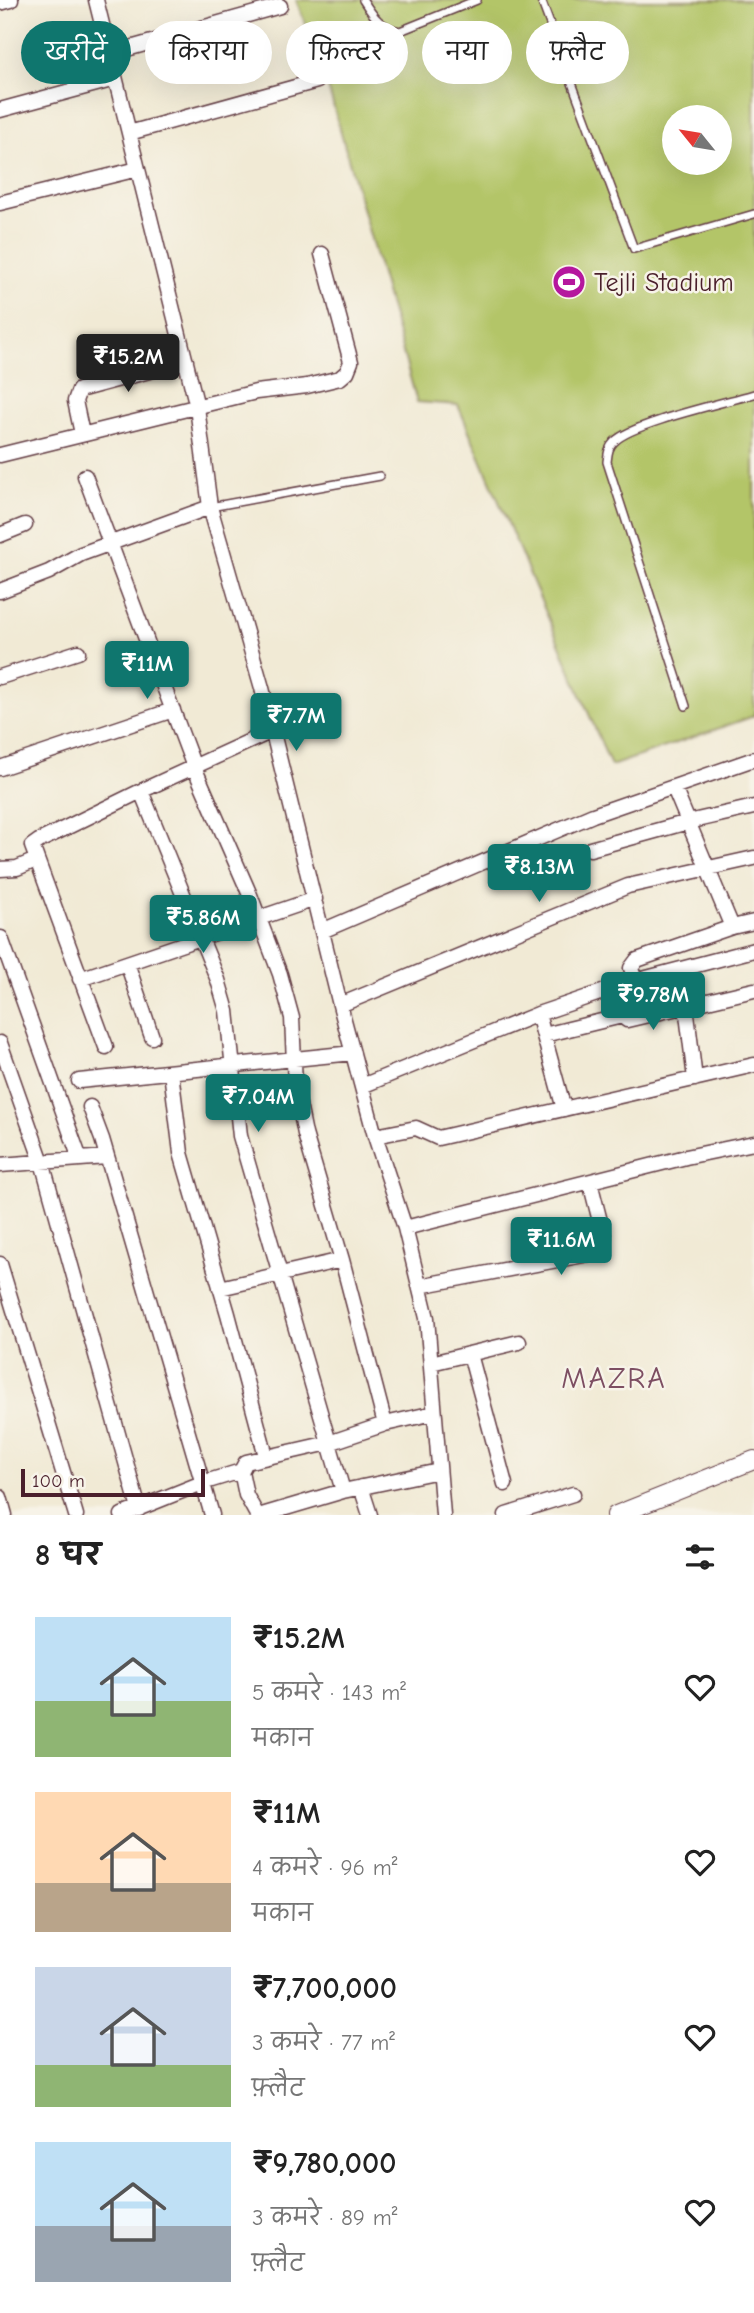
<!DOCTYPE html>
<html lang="hi">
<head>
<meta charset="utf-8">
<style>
  body { margin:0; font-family:"Comic Neue","Playpen Sans Deva",sans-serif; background:#f2f2f2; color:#222; height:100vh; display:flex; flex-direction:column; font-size:26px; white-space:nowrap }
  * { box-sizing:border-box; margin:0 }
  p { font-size:23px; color:#767676 }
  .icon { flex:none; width:38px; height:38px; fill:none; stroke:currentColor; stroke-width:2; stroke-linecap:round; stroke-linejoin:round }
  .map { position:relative; height:1515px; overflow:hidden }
  .sheet { display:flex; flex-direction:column; background:#fff; flex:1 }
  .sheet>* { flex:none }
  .banner { position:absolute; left:21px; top:21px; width:712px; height:63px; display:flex; gap:14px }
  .needle { width:46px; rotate:300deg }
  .buttons { position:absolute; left:662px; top:105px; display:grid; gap:14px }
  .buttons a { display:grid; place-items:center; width:70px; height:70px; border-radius:50%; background:#fff; box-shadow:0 7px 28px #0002; font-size:35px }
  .scale { position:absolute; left:21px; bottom:18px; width:184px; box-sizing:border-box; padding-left:7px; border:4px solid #4a1f2b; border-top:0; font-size:19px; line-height:24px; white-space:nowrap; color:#4a1f2b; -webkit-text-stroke:5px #f7f3e8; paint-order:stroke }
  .price { position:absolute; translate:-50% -60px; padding:0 16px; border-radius:7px; background:#0f766e; color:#fff; font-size:23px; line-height:46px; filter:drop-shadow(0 2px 4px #0008) }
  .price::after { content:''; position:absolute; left:50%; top:42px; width:21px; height:16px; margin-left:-10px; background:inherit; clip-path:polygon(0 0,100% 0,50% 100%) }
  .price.selected { background:#222; color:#fff }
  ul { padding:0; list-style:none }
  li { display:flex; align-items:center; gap:21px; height:175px; padding:0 35px }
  li span { display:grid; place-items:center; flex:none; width:196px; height:140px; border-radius:0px; color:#555 }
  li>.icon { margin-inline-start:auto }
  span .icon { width:84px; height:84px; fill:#fffc; stroke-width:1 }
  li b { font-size:30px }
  h2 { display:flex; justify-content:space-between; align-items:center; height:84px; padding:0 35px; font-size:30px }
  .chip { padding:0 24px; border-radius:32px; background:#fff; box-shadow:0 7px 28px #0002; font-size:24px; line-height:63px }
  .chip.selected { background:#0f766e; color:#fff }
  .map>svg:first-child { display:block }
  .green { fill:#b3c568; stroke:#7e724a; stroke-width:2; fill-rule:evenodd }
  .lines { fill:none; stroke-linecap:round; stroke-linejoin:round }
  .service-casing { stroke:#633d44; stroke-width:10 }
  .minor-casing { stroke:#633d44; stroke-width:17 }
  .tertiary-casing { stroke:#633d44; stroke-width:20 }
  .service { stroke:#fff; stroke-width:7 }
  .minor { stroke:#fff; stroke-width:14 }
  .tertiary { stroke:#fff; stroke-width:18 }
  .labels { text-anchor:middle; stroke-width:5; stroke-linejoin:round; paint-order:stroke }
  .poi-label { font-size:26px; fill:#4a1f2b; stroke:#f7f3e8; text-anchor:start }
  .quarter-label { font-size:30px; letter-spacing:2px; fill:#7d4e62; stroke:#f7f3e8 }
</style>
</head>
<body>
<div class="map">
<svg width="754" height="1515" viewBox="0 0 754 1515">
  <rect width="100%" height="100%" fill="#f7f3e8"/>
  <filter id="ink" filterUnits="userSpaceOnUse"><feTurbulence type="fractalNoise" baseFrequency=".0143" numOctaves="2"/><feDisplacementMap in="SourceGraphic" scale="14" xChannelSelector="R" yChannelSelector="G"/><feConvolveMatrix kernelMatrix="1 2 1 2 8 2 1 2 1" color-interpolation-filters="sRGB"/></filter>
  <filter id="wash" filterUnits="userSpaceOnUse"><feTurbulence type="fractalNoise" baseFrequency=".00686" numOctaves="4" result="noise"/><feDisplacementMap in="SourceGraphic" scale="28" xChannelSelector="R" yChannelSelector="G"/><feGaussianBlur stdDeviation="1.57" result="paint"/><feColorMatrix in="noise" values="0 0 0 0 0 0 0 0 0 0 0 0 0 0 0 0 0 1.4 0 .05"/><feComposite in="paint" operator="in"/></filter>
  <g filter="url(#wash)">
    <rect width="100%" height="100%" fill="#f1ead5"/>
    <path class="green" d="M296,0h458v716l-143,50 -153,-361 -41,-3 -94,-333zM674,117h45v46h-45z"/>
  </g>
  <g filter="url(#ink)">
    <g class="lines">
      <defs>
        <path id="service" d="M363,0c10,16 18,28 37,31l77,-31
          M541,0l93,249 120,-35
          M210,507l170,-31
          M686,706l-79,-244c1,-8 1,-14 7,-20 18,-19 110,-39 140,-48"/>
        <path id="minor" d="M96,0l101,407 13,100 52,181 78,317 35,131 30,92 22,90 16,197
          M0,3l11,-3
          M109,54l171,-48
          M0,110l115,-31
          M129,133l188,-52
          M0,203l138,-34
          M82,434l-7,-33 4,-11 107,-29
          M0,455l256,-63 51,-6 33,-8 7,-6 4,-10 -29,-108
          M85,476l109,291 56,128 30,79 12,44 3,67 10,49 37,126 43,164
          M0,535l25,-10
          M0,591l49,-19 32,-18 129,-47
          M0,677l78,-25
          M0,768l173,-58
          M674,788l58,139
          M141,791l77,189 9,31 13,125 103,355
          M590,849l98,-27 66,-15
          M0,869l17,-1 19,-8
          M322,931l271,-116 161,-56
          M1,938l79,221
          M127,963l25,74
          M80,979l235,-80
          M635,981l-4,-13 6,-8 95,-33 22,-5
          M340,1005l288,-119 126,-28
          M686,1006l9,73
          M538,1014l26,95
          M544,1035l78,-19 5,4 127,-30
          M0,1043l42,119 97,347
          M106,1047l-74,-201 7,-5 102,-50 131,-60
          M171,1072l10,81 47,161 38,142
          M79,1081l274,-28
          M362,1086l176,-72 97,-33 119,-31
          M90,1107l12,32 110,376
          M375,1136l41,-8 22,10 316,-73
          M0,1165l107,-8
          M405,1228l281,-71 68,-14
          M0,1264l76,251
          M419,1286l170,-32 9,-6 6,-11 -14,-55
          M220,1288l122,-28
          M470,1354l35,130
          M431,1363l88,-21
          M361,1487l9,28
          M0,1497l5,18
          M122,1515l80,-32 39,-12
          M257,1515l-11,-20 -5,-24 5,-9 83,-19 56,-19 49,-11
          M262,1515l81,-24 96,-20
          M506,1515l67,-21"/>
        <path id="tertiary" d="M616,1515l138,-55"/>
      </defs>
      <use href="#service" class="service-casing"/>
      <use href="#minor" class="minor-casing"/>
      <use href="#tertiary" class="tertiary-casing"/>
      <use href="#service" class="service"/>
      <use href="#minor" class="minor"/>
      <use href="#tertiary" class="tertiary"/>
    </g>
  </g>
  <defs>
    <symbol id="stadium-disc" viewBox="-11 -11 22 22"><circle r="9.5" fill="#b5179e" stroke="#f7f3e8"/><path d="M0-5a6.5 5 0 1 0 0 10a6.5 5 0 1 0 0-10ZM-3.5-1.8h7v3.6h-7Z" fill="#fff"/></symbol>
  </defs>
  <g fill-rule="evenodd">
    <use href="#stadium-disc" x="550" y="263" width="38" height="38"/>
  </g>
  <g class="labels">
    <g class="poi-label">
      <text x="594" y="291">Tejli Stadium</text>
    </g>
    <g class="quarter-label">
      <text x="614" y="1388">MAZRA</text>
    </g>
  </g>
</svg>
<div class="buttons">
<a><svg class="needle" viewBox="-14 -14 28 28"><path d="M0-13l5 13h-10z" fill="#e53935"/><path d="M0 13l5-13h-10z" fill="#767676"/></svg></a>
</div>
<div class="scale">100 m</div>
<b class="price selected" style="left:128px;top:394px">₹15.2M</b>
<b class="price" style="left:147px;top:701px">₹11M</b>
<b class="price" style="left:296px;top:753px">₹7.7M</b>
<b class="price" style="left:539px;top:904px">₹8.13M</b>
<b class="price" style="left:203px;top:955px">₹5.86M</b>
<b class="price" style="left:653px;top:1032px">₹9.78M</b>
<b class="price" style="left:258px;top:1134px">₹7.04M</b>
<b class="price" style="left:561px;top:1277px">₹11.6M</b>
<div class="banner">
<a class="chip selected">खरीदें</a>
<a class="chip">किराया</a>
<a class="chip">फ़िल्टर</a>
<a class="chip">नया</a>
<a class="chip">फ़्लैट</a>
</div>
</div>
<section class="sheet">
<h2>8 घर<svg class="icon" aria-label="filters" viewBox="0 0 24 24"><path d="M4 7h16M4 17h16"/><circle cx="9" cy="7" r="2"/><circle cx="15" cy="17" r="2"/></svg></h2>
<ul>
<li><span style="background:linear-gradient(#bfe0f5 60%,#8fb573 0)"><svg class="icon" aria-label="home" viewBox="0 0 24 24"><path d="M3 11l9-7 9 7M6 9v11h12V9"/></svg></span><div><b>₹15.2M</b><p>5 कमरे · 143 m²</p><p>मकान</p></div><svg class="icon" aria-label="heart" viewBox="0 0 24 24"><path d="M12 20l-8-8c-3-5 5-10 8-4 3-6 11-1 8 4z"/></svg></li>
<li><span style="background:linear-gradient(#ffd9b3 65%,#b9a48a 0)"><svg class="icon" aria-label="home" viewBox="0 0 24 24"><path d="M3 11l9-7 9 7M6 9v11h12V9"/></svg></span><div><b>₹11M</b><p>4 कमरे · 96 m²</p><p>मकान</p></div><svg class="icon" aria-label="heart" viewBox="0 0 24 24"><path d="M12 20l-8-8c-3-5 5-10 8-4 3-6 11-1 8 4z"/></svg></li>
<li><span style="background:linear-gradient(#c9d6e8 70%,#8fb573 0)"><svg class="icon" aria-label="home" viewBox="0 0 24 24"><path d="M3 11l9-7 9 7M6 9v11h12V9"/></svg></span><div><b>₹7,700,000</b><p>3 कमरे · 77 m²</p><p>फ़्लैट</p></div><svg class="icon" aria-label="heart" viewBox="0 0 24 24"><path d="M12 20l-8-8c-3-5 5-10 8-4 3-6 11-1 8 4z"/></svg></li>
<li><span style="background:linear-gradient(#bfe0f5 60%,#9aa5b1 0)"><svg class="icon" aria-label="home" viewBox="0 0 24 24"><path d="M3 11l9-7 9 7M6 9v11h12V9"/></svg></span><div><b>₹9,780,000</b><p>3 कमरे · 89 m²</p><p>फ़्लैट</p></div><svg class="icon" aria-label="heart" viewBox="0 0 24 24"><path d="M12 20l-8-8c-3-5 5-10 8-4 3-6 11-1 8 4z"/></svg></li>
</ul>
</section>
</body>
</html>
